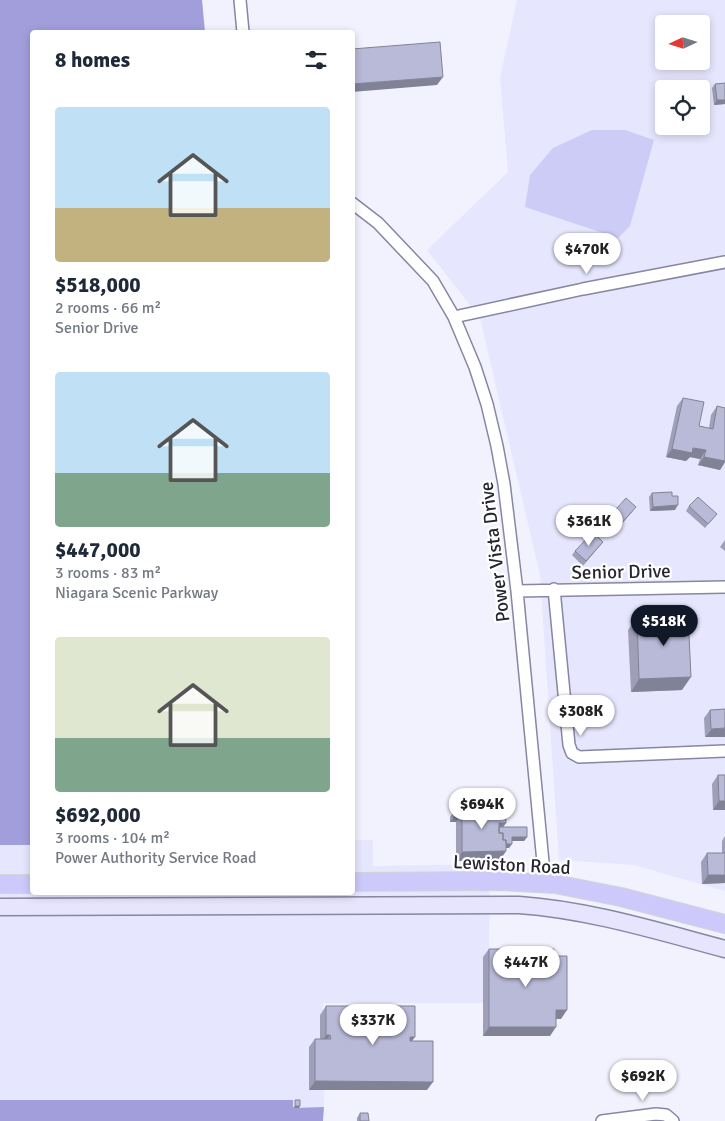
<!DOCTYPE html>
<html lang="en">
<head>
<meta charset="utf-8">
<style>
  body { margin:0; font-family:Signika,sans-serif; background:#f6f6f7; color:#1f2937; height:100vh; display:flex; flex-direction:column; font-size:19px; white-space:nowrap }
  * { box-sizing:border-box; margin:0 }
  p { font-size:16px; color:#747a83 }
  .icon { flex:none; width:28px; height:28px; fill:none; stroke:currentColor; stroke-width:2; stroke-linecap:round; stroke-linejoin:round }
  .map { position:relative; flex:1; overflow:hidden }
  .drawer { position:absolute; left:30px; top:30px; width:325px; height:865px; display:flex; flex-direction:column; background:#fff; border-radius:5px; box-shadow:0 2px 8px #0003 }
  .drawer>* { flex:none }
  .needle { width:32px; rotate:266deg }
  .tools { position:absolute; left:655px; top:15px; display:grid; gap:10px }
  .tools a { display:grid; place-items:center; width:55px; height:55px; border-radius:5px; background:#fff; box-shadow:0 2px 8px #0003; font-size:25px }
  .price { position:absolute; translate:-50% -42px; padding:0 11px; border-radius:18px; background:#fff; color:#222; font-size:16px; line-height:32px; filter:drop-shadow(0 1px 2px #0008) }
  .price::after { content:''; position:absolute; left:50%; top:30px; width:15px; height:11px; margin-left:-8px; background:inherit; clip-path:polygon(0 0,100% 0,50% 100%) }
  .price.current { background:#111827; color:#fff }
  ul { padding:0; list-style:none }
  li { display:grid; align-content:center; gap:10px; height:265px; padding:0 25px }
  li span { display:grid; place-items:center; height:155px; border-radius:5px; color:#555 }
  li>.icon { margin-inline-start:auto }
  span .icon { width:90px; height:90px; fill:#fffc; stroke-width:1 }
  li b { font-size:21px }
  h2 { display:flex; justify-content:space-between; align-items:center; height:60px; padding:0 25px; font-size:21px }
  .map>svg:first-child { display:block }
  .built { fill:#e6e6fe; fill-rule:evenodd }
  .green { fill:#cdccf6 }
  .water { fill:#a19edb }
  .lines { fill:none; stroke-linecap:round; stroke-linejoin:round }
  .street-casing { stroke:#8786a3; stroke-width:14 }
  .secondary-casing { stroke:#8786a3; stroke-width:19 }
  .primary-casing { stroke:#d4d4d6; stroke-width:20 }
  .street { stroke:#fff; stroke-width:11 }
  .secondary { stroke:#e6e5fd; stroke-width:16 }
  .primary { stroke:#cdcafb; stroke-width:18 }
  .wall { fill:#9f9fba }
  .shaded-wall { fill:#828297 }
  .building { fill:#b9b9d8; stroke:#828297 }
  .labels { text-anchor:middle; stroke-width:4.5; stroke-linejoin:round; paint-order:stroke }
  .street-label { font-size:19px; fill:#262632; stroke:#fff }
</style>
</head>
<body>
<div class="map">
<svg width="725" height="1121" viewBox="0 0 725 1121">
  <rect width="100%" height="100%" fill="#f2f2ff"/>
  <path class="built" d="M517,0h208v891l-91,-26 -75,-5 -19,-285 -60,-257 -53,-68 81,-78 -8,-94zM664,24h37v37h-37zM664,89h37v37h-37z
    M353,840h20v26l117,-2 -1,93h-6v46h-160l1,104 -31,1v-8h-293v-255h32v47h320z"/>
  <path class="green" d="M592,130h33l29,10 -24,86 -12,12 -93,-31 5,-32 23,-27z"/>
  <path class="water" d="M0,0h202l3,32h-173v813h-32z
    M0,1100h293v8l31,-1 -1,14h-323z"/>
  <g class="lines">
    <defs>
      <path id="street" d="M240,0l3,32
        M352,203l26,20 55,58 21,36 21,50 12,37 10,42 7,38 13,107 28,292
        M454,317l129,-28 142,-27
        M554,589l15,156 3,8 7,4 146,-6
        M517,591l208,-4
        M602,1121l54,-7 10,1 7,6"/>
      <path id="secondary" d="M0,907l519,-2c71,5 138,26 206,44"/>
      <path id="primary" d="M352,882l147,-1 56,3 66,13 104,27
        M0,884h32"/>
    </defs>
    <use href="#street" class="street-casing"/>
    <use href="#secondary" class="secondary-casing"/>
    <use href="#primary" class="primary-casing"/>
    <use href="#street" class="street"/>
    <use href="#secondary" class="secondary"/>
    <use href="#primary" class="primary"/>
  </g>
  <path class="wall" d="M715,84l10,20 -11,1 -2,-17z
    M683,398l16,28 10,2 2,-13 6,-9 8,2v54l-5,8 -22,-5 2,-6 -10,-2 -4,4 -20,-4 11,-51z
    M652,493l20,3 3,14 -25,1 -1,-14z
    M689,506l28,8 -12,14 -19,-17z
    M633,511l-16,18 -10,-8 3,-5z
    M725,540v11l-5,-4z
    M603,542l-20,24 -11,-11 3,-4z
    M637,617l45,73 -51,2 -3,-62z
    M725,709l-20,28 -1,-19 6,-8z
    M718,775h7v35h-12l-1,-26z
    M456,809l50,14 -3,4 24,10 -3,4h-12l-3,7h-3v3l-6,9 -44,1v-39h-6v-5z
    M725,836v47l-23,1 -1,-22 6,-9h15v-12z
    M489,949l65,7 7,63h-5l-6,17h-67v-79z
    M326,1006l86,35 15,49h-118v-43l6,-8h5v-24z
    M360,1113l9,8h-12v-3z"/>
  <path class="shaded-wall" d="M443,77l-6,8 -85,7v-8z
    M717,100h8v4l-11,1z
    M693,448l13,2 -6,9 -10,-2 -4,4 -20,-4 6,-8z
    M704,457l21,4v1l-5,8 -22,-5z
    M678,505l-3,5 -25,1 3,-4z
    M691,677l-9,13 -51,2 8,-13z
    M725,728v9h-20l6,-8z
    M719,801h6v9h-12z
    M456,814h6l-6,8h-6z
    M499,823h7l-6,8h-4z
    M512,837h15l-3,4h-15z
    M500,844h12l-3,4h-12z
    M506,851l-6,9 -44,1 6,-9z
    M708,875h17v8l-23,1z
    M556,1010h11l-6,9h-11z
    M489,1027h67l-6,9h-67z
    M326,1035h4l-5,9h-5z
    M410,1037h5l-6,8z
    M315,1081l118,1 -6,8h-118z
    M295,1106h5l-1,2h-6z"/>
  <path class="building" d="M440,42l3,35 -91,7v-35z
    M725,83v17h-8l-2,-16z
    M683,398l21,4 -5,24 14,3 4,-23 8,2v53l-21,-4 2,-7 -13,-2 -1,5 -20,-4z
    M672,492v4h6v9l-25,2 -1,-14z
    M698,497l19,17 -9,10 -19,-18z
    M626,498l10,9 -16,18 -10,-9z
    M593,532l10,10 -17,19 -11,-10z
    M688,615l3,62 -52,2 -2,-62z
    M725,709v19l-14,1 -1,-19z
    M718,775h7v26h-6z
    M456,809h49l1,14h-7v10h4v7h3v11l-44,1v-38h-6z
    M499,827h28v10h-15v7h-6v-4h-3v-7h-4z
    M707,853h18v22h-17z
    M489,949h65v7h13v54h-11v17h-67z
    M326,1006h89v31h-5v4h23v41l-118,-1v-42h16l-1,-4h-4z
    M295,1100h5v6h-5z
    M360,1113h8l1,8h-9z"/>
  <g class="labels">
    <g class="street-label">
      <text transform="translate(494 552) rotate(-97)" y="7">Power Vista Drive</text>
      <text transform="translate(621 571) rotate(-1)" y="7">Senior Drive</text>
      <text transform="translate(512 864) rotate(3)" y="7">Lewiston Road</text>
    </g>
  </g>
</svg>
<div class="tools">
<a><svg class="needle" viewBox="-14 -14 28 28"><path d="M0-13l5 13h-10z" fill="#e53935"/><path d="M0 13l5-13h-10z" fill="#747a83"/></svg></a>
<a><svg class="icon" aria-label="locate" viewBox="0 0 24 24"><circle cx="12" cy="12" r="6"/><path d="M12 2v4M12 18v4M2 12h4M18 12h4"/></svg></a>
</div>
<b class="price" style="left:587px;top:275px">$470K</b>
<b class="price" style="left:589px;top:547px">$361K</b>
<b class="price current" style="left:664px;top:647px">$518K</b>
<b class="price" style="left:581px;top:737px">$308K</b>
<b class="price" style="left:482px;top:830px">$694K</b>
<b class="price" style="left:526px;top:988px">$447K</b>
<b class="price" style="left:373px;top:1046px">$337K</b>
<b class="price" style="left:643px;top:1102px">$692K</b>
<section class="drawer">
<h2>8 homes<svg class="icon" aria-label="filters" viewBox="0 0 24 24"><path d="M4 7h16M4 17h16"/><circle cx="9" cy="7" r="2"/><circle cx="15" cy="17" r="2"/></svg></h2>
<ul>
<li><span style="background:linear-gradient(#bfe0f5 65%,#c2b280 0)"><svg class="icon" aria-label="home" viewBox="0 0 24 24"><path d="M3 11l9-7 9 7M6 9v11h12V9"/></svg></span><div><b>$518,000</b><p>2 rooms · 66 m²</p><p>Senior Drive</p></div></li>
<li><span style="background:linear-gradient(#bfe0f5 65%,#7fa58c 0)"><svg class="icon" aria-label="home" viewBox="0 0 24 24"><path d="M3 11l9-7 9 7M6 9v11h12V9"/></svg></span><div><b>$447,000</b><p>3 rooms · 83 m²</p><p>Niagara Scenic Parkway</p></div></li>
<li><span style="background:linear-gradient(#dfe7d0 65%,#7fa58c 0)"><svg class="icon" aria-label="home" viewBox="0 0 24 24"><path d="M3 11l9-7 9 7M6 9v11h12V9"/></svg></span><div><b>$692,000</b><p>3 rooms · 104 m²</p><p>Power Authority Service Road</p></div></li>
</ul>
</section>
</div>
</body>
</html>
